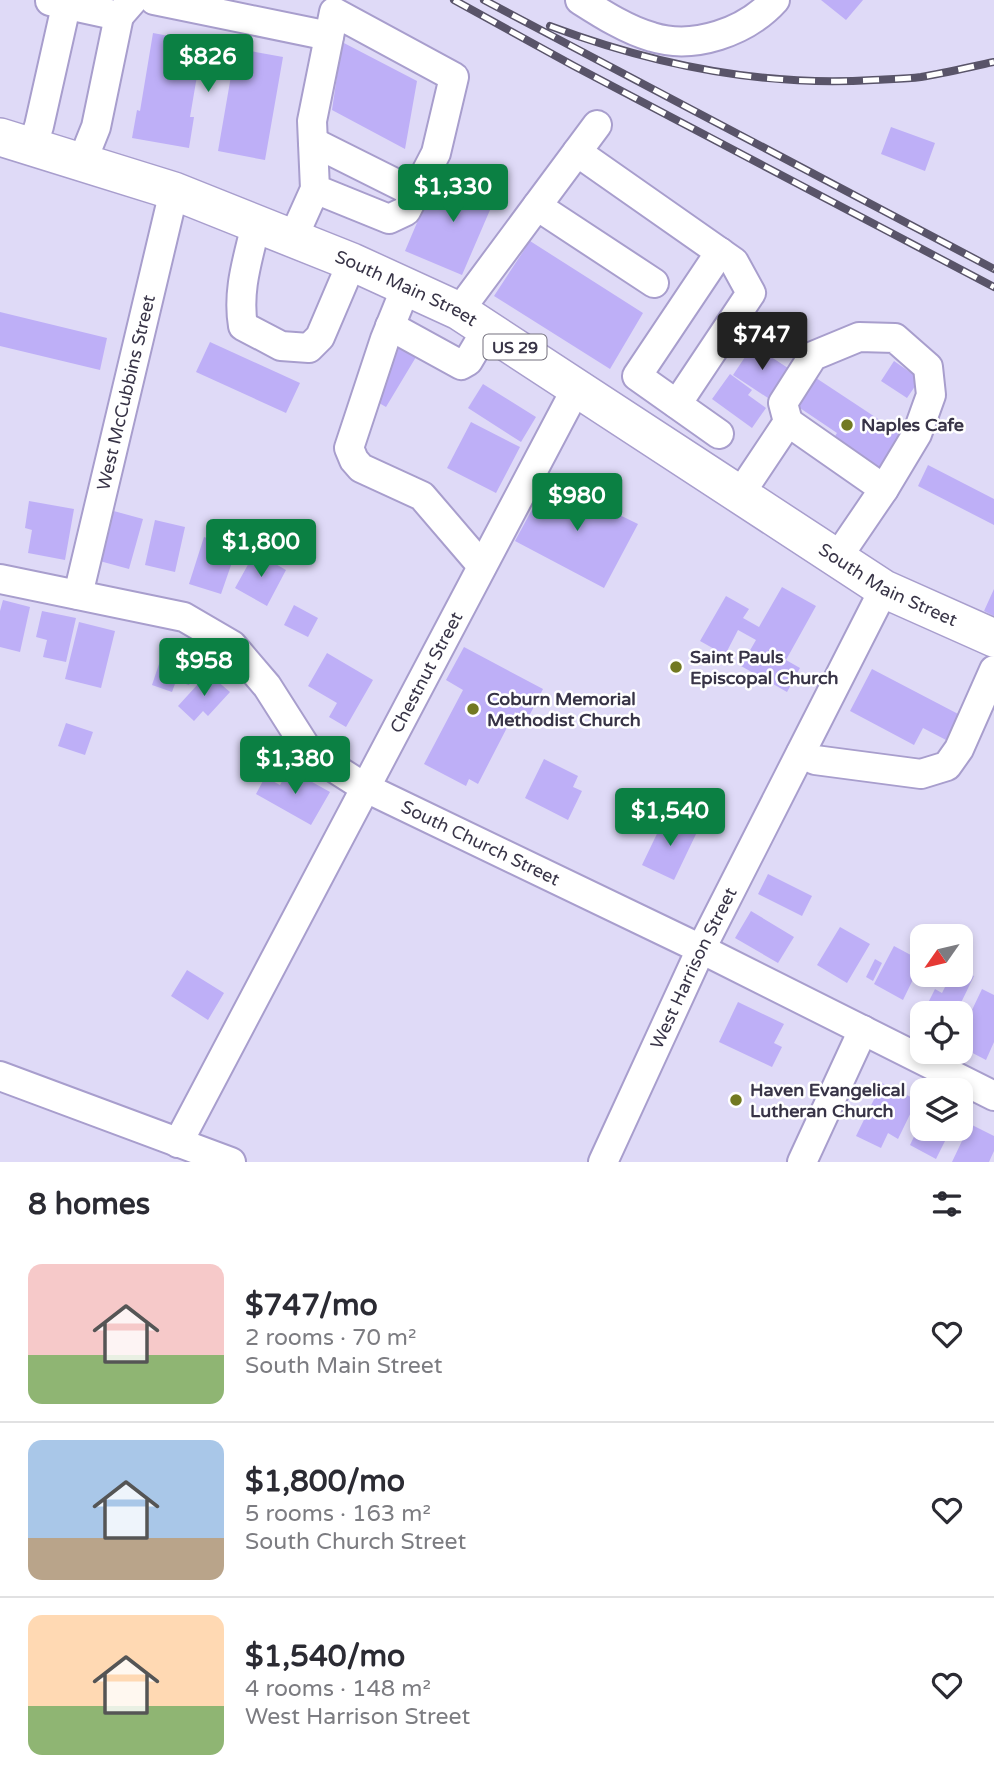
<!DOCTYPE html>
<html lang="en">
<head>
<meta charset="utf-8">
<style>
  body { margin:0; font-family:"Varela Round",sans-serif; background:#f2f2f3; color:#2b2b33; height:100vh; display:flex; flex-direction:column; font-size:26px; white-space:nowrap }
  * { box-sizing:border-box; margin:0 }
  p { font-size:23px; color:#7c7c81 }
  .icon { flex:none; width:38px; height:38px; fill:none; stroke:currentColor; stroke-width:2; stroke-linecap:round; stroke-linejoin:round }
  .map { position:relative; height:1162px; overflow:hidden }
  .panel { display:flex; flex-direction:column; background:#fff; flex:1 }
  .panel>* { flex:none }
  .needle { width:46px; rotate:236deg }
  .buttons { position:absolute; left:910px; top:924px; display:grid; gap:14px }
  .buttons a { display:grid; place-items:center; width:63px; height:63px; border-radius:14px; background:#fff; box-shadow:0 4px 10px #0003; font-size:35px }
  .price { position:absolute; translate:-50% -60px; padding:0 16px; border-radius:7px; background:#0b8043; color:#fff; font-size:23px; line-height:46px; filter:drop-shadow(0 2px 4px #0008) }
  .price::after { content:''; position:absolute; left:50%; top:42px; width:21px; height:16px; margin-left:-10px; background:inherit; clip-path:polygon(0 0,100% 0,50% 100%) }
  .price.current { background:#222; color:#fff }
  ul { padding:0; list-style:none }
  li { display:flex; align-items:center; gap:21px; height:175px; padding:0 28px }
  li+li { border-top:2px solid #e1e1e2 }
  li span { display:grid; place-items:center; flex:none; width:196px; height:140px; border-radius:14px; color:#555 }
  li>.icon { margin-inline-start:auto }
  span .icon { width:84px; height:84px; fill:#fffc; stroke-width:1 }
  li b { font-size:30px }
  h2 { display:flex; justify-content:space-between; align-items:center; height:84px; padding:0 28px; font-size:30px }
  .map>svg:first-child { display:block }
  .building { fill:#beaff7 }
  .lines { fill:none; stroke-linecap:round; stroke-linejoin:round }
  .minor-casing { stroke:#a89ecd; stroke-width:32 }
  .major-casing { stroke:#a89ecd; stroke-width:40 }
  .minor { stroke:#fff; stroke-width:28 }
  .major { stroke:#fff; stroke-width:37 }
  .rail-casing { stroke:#595469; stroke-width:8 }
  .rail { stroke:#fff; stroke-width:5; stroke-dasharray:16; stroke-linecap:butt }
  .poi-dot { fill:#727922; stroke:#fff; stroke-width:2.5 }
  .labels { text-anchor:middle; stroke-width:5; stroke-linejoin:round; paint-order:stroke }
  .shield { fill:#fff; stroke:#74717e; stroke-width:2 }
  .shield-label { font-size:16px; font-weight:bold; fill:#383447 }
  .street-label { font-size:18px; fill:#383447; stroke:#fff }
  .poi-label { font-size:18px; font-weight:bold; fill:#383447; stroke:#fff; text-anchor:start }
</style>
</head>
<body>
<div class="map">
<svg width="994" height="1162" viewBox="0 0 994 1162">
  <rect width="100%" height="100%" fill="#dfdaf7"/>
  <path class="building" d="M821,0h42l-17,20z
    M153,33l130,24 -18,103 -47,-9 13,-75 -33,-6 -8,47h4l-5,31 -57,-10 5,-28 3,1z
    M342,42l75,39 -12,68 -73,-39z
    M891,127l44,16 -10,28 -44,-17z
    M458,171l41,18 -37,86 -57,-24 22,-52 16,7z
    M530,241l113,72 -33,56 -116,-73z
    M0,312l107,26 -7,32 -100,-24z
    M400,340l19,12 -33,55 -19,-11z
    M210,342l90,41 -14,30 -90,-41z
    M753,345l38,25 -20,30 -38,-25z
    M894,361l26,18 -13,19 -26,-17z
    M730,374l22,16 -4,5 18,13 -14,20 -40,-29z
    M810,374l100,66 -23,34 -54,-35 4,-6 -46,-31z
    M483,384l53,33 -15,25 -53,-34z
    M471,422l49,25 -24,46 -49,-25z
    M928,465l66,34v26l-76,-39z
    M548,480l90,44 -34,64 -89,-47z
    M29,501l45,8 -9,51 -37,-7 4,-23 -7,-2z
    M110,510l33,9 -14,50 -33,-9z
    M155,520l30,7 -10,45 -30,-7z
    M204,537l33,11 -16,46 -32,-10z
    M255,552l31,18 -19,36 -32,-18z
    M782,587l34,19 -30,54 14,8 -13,24 -46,-26 15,-26 -18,-10 -13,25 -25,-14 26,-45 23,13 -6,9 16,9z
    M994,589v27l-10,-5z
    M3,600l27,7 -10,45 -20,-5v-36z
    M294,605l24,13 -10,19 -24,-12z
    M42,611l34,7 -10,44 -23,-5 4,-17 -11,-3z
    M79,622l36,9 -14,57 -36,-9z
    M165,646l34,11 -10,28 -13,-4 -4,11 -20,-7z
    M464,647l79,42 -15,29 -13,-6 -37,72 -9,-5 -3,7 -42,-22 39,-74 -17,-10z
    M327,653l46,27 -27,47 -17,-10 8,-14 -29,-17z
    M872,669l90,47 -14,25 -25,-13 -9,17 -64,-34z
    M208,673l22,19 -22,24 -5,-5 -9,10 -16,-15z
    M66,723l27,9 -8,23 -27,-9z
    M544,759l34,17 -5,11 9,4 -14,29 -43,-22z
    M289,769l41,23 -19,33 -55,-31 9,-17 15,8z
    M665,817l32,15 -23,48 -32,-15z
    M768,874l44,22 -10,20 -44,-22z
    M751,911l43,26 -16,26 -43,-25z
    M840,927l30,17 -23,39 -30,-18z
    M894,946l28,15 -19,39 -29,-16z
    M875,959l7,4 -9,18 -7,-4z
    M187,970l37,23 -16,27 -37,-24z
    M961,970l13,6 -18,37h-33l12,-24 7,4 9,-18h10z
    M982,989l12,6v47l-8,18 -25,-13v-14z
    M738,1002l46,22 -10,19 8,4 -10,20 -53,-25z
    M882,1083l35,17 -19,39 -10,-6 -7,15 -25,-12z
    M922,1120v9h29l-15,30 -26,-14z
    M970,1124l24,12v15l-5,11h-37z"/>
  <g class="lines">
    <defs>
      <g id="minor">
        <path d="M154,0l175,36"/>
        <path d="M580,0c22,14 47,30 72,37 42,13 94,-5 123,-37"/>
        <path d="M50,1l69,15 14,-16"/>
        <path d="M313,142l102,51"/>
        <path d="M32,147l7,-21 27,-120"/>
        <path d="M577,152l157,110 17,31 -74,111"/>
        <path d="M82,162l14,-35 23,-111"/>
        <path d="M537,206l117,77"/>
        <path d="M256,224c-8,35 -19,66 -13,102l38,20 28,2 11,-11 32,-75"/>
        <path d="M293,238l22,-49 -3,-68 22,-109 120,65 -18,76 -30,58 -17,8 -74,-30"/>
        <path d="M406,287l-21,52 -36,109 5,12 7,8 61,28 60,70"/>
        <path d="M459,311l138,-186"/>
        <path d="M390,326l71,39 7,-4 19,-32"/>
        <path d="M788,422l-5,-19 30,-47 46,-19 36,1 33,29 3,28 -14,39 -33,55"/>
        <path d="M719,434l-82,-58 83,-124"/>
        <path d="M740,494l48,-72 96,67 -47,69"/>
        <path id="s1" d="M0,579l184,38 48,28 35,41 42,66 55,35 337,162 293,147"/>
        <path id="s2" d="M78,595l96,-404"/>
        <path d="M801,753l14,7 106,14 26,-8 12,-17 35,-79"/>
        <path d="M0,1076l231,86"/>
        <path id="s3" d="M178,1143l399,-756"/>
        <path id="s4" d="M603,1162l98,-213 183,-360"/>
        <path d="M802,1162l61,-132"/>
      </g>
      <g id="major">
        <path id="s5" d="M0,137l174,54 178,71 107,49 425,278 110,49"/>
      </g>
    </defs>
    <use href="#minor" class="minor-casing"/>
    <use href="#major" class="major-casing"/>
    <use href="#minor" class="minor"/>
    <use href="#major" class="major"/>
    <defs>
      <path id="rail" d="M454,0l120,66 420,221
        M484,0l510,269
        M550,26c104,39 211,61 323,54 16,-1 32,-1 48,-3 24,-4 49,-10 73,-15"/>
    </defs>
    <use href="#rail" class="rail-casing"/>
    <use href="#rail" class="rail"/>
  </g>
  <g class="poi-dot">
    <circle cx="847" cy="425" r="7"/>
    <circle cx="676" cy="667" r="7"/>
    <circle cx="473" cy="709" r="7"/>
    <circle cx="736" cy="1100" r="7"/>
  </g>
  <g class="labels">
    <rect class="shield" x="483.5" y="334.5" width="63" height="25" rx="5"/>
    <g class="shield-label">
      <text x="515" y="353">US 29</text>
    </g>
    <g class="street-label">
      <text dy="6" stroke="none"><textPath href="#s5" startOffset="434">South Main Street</textPath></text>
      <text dy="6" stroke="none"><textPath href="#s2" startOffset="208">West McCubbins Street</textPath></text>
      <text dy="6" stroke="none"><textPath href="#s5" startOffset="1001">South Main Street</textPath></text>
      <text dy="6" stroke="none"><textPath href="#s3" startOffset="532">Chestnut Street</textPath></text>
      <text dy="6" stroke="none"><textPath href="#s1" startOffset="570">South Church Street</textPath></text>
      <text dy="6" stroke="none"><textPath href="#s4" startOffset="214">West Harrison Street</textPath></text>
    </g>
    <g class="poi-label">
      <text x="861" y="431">Naples Cafe</text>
      <text x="690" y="663">Saint Pauls<tspan x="690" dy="21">Episcopal Church</tspan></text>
      <text x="487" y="705">Coburn Memorial<tspan x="487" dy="21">Methodist Church</tspan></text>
      <text x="750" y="1096">Haven Evangelical<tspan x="750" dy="21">Lutheran Church</tspan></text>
    </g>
  </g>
</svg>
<div class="buttons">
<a><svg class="needle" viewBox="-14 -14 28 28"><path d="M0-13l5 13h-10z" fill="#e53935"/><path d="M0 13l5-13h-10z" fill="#7c7c81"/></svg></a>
<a><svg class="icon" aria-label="locate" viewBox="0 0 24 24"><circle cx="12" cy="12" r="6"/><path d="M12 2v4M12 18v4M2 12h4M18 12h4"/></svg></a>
<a><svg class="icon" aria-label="layers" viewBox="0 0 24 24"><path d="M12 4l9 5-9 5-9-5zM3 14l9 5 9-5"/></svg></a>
</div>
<b class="price" style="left:208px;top:94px">$826</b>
<b class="price" style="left:453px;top:224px">$1,330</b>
<b class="price current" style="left:762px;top:372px">$747</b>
<b class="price" style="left:577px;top:533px">$980</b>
<b class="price" style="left:261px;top:579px">$1,800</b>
<b class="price" style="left:204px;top:698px">$958</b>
<b class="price" style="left:295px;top:796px">$1,380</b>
<b class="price" style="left:670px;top:848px">$1,540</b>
</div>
<section class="panel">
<h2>8 homes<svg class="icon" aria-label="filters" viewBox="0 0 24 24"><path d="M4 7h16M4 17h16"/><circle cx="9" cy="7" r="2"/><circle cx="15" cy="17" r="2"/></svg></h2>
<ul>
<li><span style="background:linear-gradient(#f6c9c9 65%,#8fb573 0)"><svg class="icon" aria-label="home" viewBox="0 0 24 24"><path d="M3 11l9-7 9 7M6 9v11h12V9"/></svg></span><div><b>$747/mo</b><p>2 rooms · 70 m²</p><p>South Main Street</p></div><svg class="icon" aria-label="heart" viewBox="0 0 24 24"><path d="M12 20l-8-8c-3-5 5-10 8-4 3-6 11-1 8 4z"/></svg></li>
<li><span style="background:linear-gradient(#a9c7e8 70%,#b9a48a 0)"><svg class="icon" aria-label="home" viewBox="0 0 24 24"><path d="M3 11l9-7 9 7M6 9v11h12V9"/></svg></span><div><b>$1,800/mo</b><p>5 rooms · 163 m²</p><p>South Church Street</p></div><svg class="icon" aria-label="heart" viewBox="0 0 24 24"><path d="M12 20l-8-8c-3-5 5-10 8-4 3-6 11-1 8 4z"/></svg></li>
<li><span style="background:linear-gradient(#ffd9b3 65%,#8fb573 0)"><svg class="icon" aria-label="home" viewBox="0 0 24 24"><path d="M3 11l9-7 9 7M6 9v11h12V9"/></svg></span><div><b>$1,540/mo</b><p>4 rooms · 148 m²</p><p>West Harrison Street</p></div><svg class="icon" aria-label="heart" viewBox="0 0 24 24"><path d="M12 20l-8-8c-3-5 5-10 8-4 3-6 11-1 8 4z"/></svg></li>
</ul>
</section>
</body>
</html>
